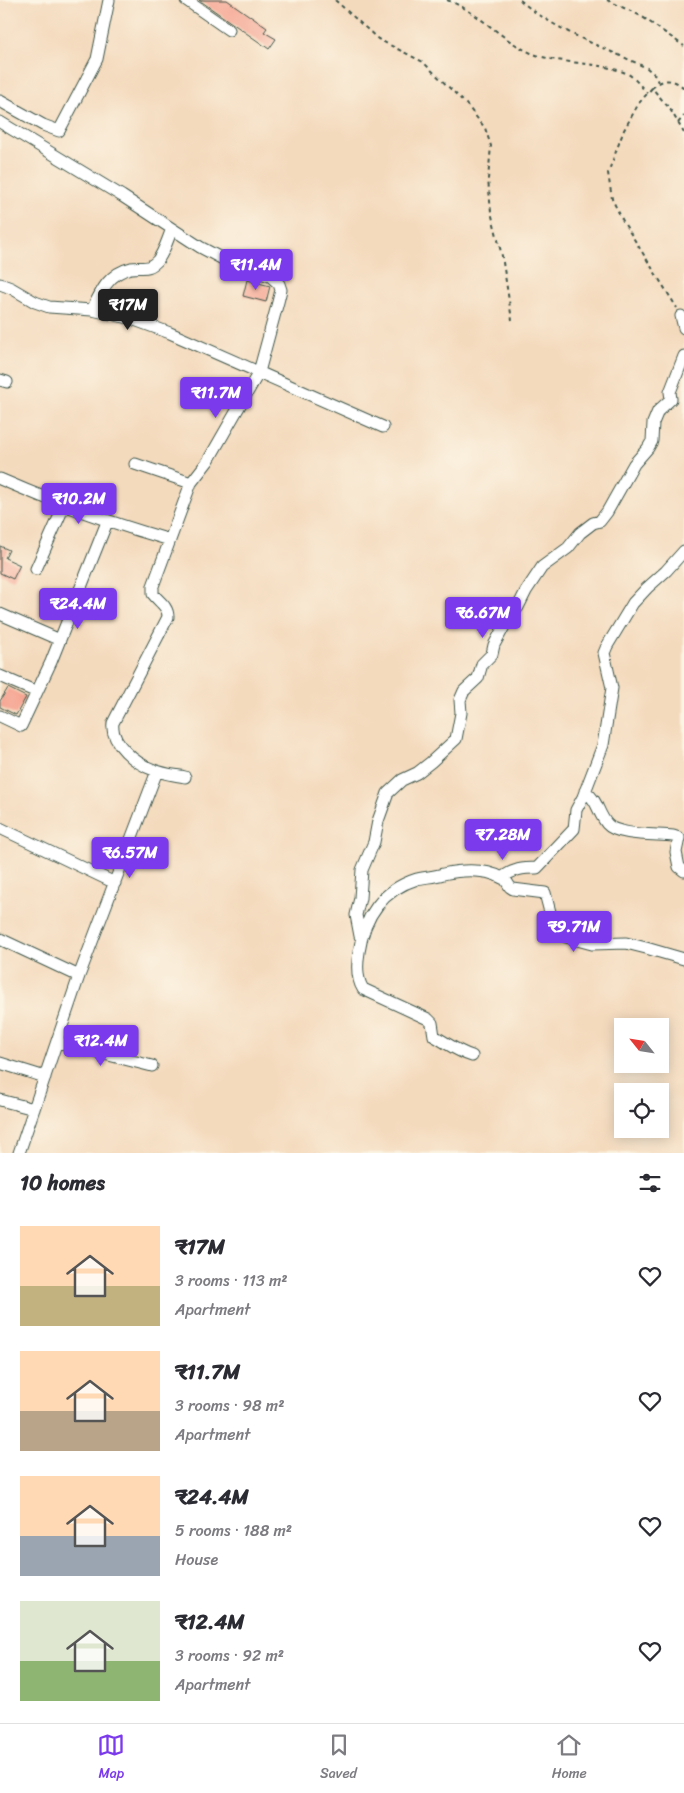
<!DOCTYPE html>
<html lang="en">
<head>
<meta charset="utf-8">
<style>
  body { margin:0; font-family:Sriracha,sans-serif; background:#f7f7f7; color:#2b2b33; height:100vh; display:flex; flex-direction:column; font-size:19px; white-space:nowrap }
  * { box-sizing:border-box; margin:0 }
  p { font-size:16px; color:#7c7c81 }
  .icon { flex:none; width:28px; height:28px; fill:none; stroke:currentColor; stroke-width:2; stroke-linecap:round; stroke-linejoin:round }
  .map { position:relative; height:1153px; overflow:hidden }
  .sheet { display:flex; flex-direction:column; background:#fff; flex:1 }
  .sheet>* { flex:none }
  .needle { width:32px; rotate:300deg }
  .tools { position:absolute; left:614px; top:1018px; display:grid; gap:10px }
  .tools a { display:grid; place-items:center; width:55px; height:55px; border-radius:0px; background:#fff; box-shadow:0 2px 12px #0003; font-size:25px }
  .price { position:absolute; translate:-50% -42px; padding:0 11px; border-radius:5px; background:#7c3aed; color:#fff; font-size:16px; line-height:32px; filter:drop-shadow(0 1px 2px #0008) }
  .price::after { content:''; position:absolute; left:50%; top:30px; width:15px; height:11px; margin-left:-8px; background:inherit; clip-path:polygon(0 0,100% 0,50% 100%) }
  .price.selected { background:#222; color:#fff }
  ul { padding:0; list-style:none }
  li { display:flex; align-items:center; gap:15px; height:125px; padding:0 20px }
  li span { display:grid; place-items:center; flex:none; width:140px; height:100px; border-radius:0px; color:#555 }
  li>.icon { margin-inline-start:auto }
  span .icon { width:60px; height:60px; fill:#fffc; stroke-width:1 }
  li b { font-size:21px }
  h2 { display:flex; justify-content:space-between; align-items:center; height:60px; padding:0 20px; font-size:21px }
  .menu { display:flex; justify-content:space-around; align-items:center; height:70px; border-top:1px solid #e1e1e2; background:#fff; font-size:14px; color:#7c7c81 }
  .menu a { display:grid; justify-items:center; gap:2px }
  .menu .selected { color:#7c3aed }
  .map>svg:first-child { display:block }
  .building { fill:#f5a18e }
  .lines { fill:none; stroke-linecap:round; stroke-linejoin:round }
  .minor-casing { stroke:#3f5549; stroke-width:13 }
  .path { stroke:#3f5549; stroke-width:2; stroke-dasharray:4 4; stroke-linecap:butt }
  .minor { stroke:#fff; stroke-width:11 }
</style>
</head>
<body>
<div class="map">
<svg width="684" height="1153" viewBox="0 0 684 1153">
  <rect width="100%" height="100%" fill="#fcf5e5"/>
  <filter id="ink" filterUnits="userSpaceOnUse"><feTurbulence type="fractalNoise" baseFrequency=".02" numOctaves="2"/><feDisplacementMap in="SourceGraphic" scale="10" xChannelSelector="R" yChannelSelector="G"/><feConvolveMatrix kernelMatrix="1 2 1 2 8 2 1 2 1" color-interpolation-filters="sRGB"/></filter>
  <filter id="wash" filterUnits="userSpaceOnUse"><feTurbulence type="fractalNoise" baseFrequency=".0096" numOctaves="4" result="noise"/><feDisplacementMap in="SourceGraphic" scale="20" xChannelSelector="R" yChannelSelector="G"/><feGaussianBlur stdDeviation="1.12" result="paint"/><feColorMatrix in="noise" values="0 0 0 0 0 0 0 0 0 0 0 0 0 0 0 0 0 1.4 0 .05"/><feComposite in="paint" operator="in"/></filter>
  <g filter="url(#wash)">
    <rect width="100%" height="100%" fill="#f4dabd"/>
    <g id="blocks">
      <path class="building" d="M199,0h28l40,28 -3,4 12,7 -7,10z
        M247,280l23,6 -4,16 -23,-6z
        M0,546l9,4 -4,8 15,7 -7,14 -13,-6z
        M8,688l18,9 -10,18 -16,-8v-6z"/>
    </g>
  </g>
  <g filter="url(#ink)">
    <use href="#blocks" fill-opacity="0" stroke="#3f5549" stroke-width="1"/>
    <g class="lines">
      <defs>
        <path id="minor" d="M186,0l43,30
          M0,101l43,24 16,6 38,-72 12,-59
          M0,122l122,74 78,51 34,18 36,11 9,8 2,6 -3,12 -19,70 -51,89 -17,22 -38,103v8c6,8 15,12 15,23l-55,106c-3,20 23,41 41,47 10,4 21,5 31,7
          M0,284l11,4 24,14 14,5 43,3 37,8 41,15 213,94
          M92,310c9,-19 17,-37 39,-42 12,-2 16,3 26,-7 7,-8 11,-23 15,-32
          M681,316l3,12
          M0,380l7,2
          M135,464l56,19
          M0,479c57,25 111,44 170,61
          M36,569l28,-63
          M0,614l60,26
          M0,676l37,16
          M0,716l21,10 30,-64 56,-140
          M585,791c14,11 12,21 22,33 10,12 50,10 66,12l6,2 -3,14 3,15 5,4
          M0,828l115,55
          M502,878l3,1 5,8 3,2 32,4 6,23 8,15 7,6 26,7 34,-1 20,5 38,11
          M360,936l-4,-21 4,-17 2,-28 12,-28 4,-21 10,-28 14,-13 15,-7 14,-11 25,-23 5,-26 -1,-13 4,-9 14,-13 4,-14 10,-10 2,-9 13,-24 11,-14 8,-16 16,-24 26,-19 12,-15 13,-10 7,-2 7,-9 27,-48 14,-16 4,-7 1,-18 5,-12 13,-12 -1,-7 14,-36
          M0,939l79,37
          M57,1042l95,24
          M472,1056c-14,-4 -25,-13 -38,-20l-2,-13 -4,-4 -65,-30c-7,-11 -6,-25 -4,-37 5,-35 23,-62 58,-73 8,-2 17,-2 26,-5 19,-4 41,-6 59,4 11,-9 21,-10 35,-10l37,-39 2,-19 7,-13 20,-52 9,-57 -8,-35 3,-7 26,-43 14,-15 19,-17 18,-20
          M0,1063l45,14
          M0,1100l34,9
          M19,1153l60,-177 78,-205"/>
      </defs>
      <use href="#minor" class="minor-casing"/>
      <path class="path" d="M335,0l43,39 45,23 43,42 19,24 6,18 -3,33 3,33 11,44 10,64
        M447,0c32,12 53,39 84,53 29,12 69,8 97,21 7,4 14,14 19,19
        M520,0c36,32 84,47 127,68l7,6 4,8
        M607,0l34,16 43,30
        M652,88l-13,15 -15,27 -16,43 4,26 12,24 53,85
        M684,88c-11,-10 -21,-10 -32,0l18,21 14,24
        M678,123l6,-7"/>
      <use href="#minor" class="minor"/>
    </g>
  </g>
</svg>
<div class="tools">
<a><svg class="needle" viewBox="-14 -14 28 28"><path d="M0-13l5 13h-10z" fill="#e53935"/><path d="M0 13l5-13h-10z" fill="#7c7c81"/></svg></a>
<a><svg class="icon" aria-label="locate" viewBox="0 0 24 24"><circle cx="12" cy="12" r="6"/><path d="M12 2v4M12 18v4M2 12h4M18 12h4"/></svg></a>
</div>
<b class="price" style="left:256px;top:291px">₹11.4M</b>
<b class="price selected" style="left:128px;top:331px">₹17M</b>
<b class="price" style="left:216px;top:419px">₹11.7M</b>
<b class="price" style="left:79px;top:525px">₹10.2M</b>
<b class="price" style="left:78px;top:630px">₹24.4M</b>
<b class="price" style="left:483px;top:639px">₹6.67M</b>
<b class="price" style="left:503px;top:861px">₹7.28M</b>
<b class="price" style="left:130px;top:879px">₹6.57M</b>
<b class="price" style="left:574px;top:953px">₹9.71M</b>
<b class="price" style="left:101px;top:1067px">₹12.4M</b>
</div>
<section class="sheet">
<h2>10 homes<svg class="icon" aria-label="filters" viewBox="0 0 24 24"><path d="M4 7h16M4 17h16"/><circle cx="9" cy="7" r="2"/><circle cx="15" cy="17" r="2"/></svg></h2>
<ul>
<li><span style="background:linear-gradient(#ffd9b3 60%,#c2b280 0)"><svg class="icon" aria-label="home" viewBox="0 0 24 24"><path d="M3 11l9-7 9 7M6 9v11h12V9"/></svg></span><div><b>₹17M</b><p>3 rooms · 113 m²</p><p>Apartment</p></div><svg class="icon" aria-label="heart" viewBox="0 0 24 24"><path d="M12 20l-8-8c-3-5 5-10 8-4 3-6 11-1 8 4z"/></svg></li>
<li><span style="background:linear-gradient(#ffd9b3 60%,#b9a48a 0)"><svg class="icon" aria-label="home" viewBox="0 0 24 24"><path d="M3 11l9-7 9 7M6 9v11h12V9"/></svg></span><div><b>₹11.7M</b><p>3 rooms · 98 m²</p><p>Apartment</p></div><svg class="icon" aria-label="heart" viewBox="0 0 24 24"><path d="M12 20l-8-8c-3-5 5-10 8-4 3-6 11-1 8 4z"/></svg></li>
<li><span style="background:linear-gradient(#ffd9b3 60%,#9aa5b1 0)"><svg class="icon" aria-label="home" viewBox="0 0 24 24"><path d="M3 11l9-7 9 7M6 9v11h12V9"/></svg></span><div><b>₹24.4M</b><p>5 rooms · 188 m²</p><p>House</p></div><svg class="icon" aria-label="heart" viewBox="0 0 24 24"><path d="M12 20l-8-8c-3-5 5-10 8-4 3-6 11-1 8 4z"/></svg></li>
<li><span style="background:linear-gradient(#dfe7d0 60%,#8fb573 0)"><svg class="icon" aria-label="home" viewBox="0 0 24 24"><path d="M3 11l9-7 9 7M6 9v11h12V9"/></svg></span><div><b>₹12.4M</b><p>3 rooms · 92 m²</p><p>Apartment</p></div><svg class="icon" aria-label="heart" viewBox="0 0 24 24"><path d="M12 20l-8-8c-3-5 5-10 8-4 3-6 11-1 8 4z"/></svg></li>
</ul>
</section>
<nav class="menu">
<a class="selected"><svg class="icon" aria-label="map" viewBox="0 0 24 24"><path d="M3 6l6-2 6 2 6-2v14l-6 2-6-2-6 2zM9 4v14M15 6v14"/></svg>Map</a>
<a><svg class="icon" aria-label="saved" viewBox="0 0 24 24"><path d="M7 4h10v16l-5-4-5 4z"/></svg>Saved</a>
<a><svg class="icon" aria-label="home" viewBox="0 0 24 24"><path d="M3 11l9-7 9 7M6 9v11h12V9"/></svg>Home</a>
</nav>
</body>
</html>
